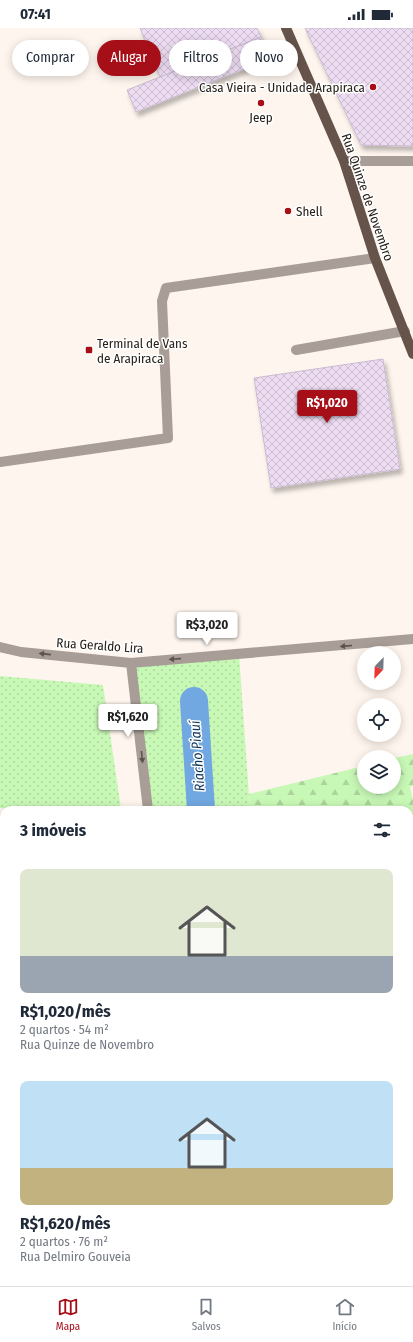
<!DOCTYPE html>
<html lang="pt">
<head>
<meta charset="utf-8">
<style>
  body { margin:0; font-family:"Fira Sans Condensed",sans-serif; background:#f2f2f3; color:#1f2937; height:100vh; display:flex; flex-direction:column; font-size:15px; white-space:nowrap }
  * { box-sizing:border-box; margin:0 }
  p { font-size:13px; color:#747a83 }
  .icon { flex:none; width:22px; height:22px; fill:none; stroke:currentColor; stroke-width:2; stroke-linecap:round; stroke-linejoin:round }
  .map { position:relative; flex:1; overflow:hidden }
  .sheet { position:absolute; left:0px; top:778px; width:413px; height:480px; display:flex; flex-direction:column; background:#fff; border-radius:12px 12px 0 0; box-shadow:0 2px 10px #0003 }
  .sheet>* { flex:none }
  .top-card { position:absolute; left:12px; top:12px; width:389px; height:36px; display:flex; gap:8px }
  .needle { width:26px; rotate:203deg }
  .tools { position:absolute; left:357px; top:618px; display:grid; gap:8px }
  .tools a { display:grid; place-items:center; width:44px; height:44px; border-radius:50%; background:#fff; box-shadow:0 2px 10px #0003; font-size:20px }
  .price { position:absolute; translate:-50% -34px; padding:0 9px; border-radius:4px; background:#fff; color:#222; font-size:13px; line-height:26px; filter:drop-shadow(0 1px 2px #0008) }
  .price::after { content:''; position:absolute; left:50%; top:24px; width:12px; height:9px; margin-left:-6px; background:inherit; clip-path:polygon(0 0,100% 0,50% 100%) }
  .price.on { background:#a60e18; color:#fff }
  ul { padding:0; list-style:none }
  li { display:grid; align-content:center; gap:8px; height:212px; padding:0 20px }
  li span { display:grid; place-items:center; height:124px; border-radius:8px; color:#555 }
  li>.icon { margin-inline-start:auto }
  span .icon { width:72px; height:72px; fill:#fffc; stroke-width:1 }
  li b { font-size:17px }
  h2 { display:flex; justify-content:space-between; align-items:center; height:48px; padding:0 20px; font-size:17px }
  .chip { padding:0 14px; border-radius:18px; background:#fff; box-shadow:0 2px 10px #0003; font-size:14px; line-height:36px }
  .chip.on { background:#a60e18; color:#fff }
  .status { display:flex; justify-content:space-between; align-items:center; height:28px; padding:0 20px; background:#fff; direction:ltr }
  .status svg { height:11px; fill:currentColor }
  .tabs { display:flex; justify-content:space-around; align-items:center; height:56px; border-top:1px solid #e0e1e3; background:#fff; font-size:11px; color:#747a83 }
  .tabs a { display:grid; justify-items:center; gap:2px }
  .tabs .on { color:#a60e18 }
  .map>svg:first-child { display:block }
  .grass { fill:url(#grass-dots) }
  .forest { fill:url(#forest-firs) }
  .park { fill:url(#park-crowns) }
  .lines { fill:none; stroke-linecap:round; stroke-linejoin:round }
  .canal { stroke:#71a8e1; stroke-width:28 }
  .building { fill:url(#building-cross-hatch); stroke:#cbbbd0; filter:url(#shadow) }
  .path { stroke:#9b938c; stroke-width:2.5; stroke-dasharray:1 3; stroke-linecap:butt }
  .minor { stroke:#a89d97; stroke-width:10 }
  .major { stroke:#66544a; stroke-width:10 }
  .oneway { fill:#5b534c }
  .poi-dot { fill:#a60e18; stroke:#fff; stroke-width:1.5 }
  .labels { text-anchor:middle; stroke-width:3; stroke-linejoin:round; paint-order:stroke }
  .poi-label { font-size:13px; fill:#28211a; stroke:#fff; text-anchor:start }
  .street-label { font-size:13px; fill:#28211a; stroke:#fff }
  .water-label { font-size:14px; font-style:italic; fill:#0c355a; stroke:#fff }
</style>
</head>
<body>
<div class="status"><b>07:41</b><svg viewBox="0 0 49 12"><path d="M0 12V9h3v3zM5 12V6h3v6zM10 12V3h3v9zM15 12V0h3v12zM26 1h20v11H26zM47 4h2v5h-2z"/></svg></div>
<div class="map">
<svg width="413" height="1258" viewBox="0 0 413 1258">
  <defs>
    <pattern id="grass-dots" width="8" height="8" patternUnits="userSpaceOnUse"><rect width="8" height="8" fill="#c8f8b6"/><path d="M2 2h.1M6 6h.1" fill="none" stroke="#acd49c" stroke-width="1.8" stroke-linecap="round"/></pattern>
    <pattern id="forest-firs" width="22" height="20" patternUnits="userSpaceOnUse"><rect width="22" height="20" fill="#c8f8b6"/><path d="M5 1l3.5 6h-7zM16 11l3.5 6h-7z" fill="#acd49c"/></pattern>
    <pattern id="park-crowns" width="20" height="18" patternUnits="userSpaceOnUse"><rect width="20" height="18" fill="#c8f8b6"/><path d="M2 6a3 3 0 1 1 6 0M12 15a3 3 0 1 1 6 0" fill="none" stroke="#acd49c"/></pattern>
    <pattern id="building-cross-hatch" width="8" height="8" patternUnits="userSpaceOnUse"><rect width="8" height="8" fill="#eddcf2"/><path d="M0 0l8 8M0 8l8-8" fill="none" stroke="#cbbccf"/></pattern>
    <filter id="shadow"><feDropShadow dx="2.5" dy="4.5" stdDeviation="2" flood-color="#0004"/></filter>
  </defs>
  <rect width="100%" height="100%" fill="#fef5ee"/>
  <path class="grass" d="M239,626l11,156h-102l-17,-147z
    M0,648l103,9 18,124 -121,-1z"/>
  <path class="forest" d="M413,726v32l-3,1 3,12v61h-4v-50h-159l-1,-16 115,-28v21h30v-29z"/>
  <path class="park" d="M413,1123v135h-180l-1,-4h177v-130z"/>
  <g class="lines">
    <path class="canal" d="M194,673l7,109"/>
  </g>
  <path class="building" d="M140,0h117l4,9 -101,40z
    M305,0h108v118l-52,-1z
    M261,9l8,22 -133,53 -9,-22z
    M383,331l17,110 -129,19 -17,-110z
    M0,1167h4v87h24l1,3 -29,1z
    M413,1192v44l-4,1v-44z
    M118,1254h72l1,4h-73z
    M321,1254h26l-13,4h-12z"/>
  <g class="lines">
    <path class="path" d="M409,1186l4,-1
      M409,1253l4,-1
      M367,1254l1,4
      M389,1258l15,-4"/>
    <path class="minor" d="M344,133h69
      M296,322l109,-19
      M0,434l168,-24 -6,-137 4,-13 209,-30
      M0,619l21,5 110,11 282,-24
      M131,635l17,147
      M37,1254v4
      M216,1254l2,4"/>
    <path class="major" d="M286,0l58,133 31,97 38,96
      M409,1106h4
      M0,1152h4"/>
  </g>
  <defs><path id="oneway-solid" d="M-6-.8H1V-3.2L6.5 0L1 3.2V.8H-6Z"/></defs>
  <g class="oneway">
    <use href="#oneway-solid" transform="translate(346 618) rotate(175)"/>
    <use href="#oneway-solid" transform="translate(45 626) rotate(-174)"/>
    <use href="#oneway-solid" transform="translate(175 631) rotate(176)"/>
    <use href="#oneway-solid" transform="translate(142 729) rotate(84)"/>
  </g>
  <g class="poi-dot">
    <circle cx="373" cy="59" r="4"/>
    <circle cx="261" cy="75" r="4"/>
    <circle cx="288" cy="183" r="4"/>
    <rect x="85" y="318" width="8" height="8" rx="2"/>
  </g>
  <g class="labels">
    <g class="poi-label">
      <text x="365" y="64" text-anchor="end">Casa Vieira - Unidade Arapiraca</text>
      <text x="261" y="94" text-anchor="middle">Jeep</text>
      <text x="296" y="188">Shell</text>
      <text x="97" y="320">Terminal de Vans<tspan x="97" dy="15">de Arapiraca</tspan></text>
    </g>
    <g class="street-label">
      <text transform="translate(368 169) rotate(71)" y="5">Rua Quinze de Novembro</text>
      <text transform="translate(100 617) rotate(4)" y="5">Rua Geraldo Lira</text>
    </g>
    <g class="water-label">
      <text transform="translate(197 728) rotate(-94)" y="5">Riacho Piauí</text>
    </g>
  </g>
</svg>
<div class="tools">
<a><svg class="needle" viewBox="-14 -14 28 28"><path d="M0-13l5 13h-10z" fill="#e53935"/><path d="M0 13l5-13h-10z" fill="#747a83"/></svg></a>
<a><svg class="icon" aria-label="locate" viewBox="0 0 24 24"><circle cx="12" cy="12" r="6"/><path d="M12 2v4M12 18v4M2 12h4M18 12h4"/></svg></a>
<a><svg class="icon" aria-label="layers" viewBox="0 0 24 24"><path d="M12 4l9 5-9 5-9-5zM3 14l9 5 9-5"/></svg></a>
</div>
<b class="price on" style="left:327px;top:396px">R$1,020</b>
<b class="price" style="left:207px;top:618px">R$3,020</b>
<b class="price" style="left:128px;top:710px">R$1,620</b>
<div class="top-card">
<a class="chip">Comprar</a>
<a class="chip on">Alugar</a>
<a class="chip">Filtros</a>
<a class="chip">Novo</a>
</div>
<section class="sheet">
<h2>3 imóveis<svg class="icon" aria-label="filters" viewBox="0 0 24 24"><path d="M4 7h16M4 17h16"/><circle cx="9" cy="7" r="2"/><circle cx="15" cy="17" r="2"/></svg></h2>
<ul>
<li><span style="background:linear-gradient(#dfe7d0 70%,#9aa5b1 0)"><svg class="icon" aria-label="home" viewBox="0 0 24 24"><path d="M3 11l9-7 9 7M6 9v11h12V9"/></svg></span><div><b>R$1,020/mês</b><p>2 quartos · 54 m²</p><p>Rua Quinze de Novembro</p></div></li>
<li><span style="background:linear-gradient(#bfe0f5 70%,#c2b280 0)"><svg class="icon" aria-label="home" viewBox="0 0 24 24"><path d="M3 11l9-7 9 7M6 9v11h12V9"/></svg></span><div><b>R$1,620/mês</b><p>2 quartos · 76 m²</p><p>Rua Delmiro Gouveia</p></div></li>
</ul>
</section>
</div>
<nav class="tabs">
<a class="on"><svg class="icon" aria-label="map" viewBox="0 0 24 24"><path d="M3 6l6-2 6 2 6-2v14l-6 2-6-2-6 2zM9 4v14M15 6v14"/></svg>Mapa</a>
<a><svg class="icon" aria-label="saved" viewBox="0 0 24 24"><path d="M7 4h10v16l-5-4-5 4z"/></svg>Salvos</a>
<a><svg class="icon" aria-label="home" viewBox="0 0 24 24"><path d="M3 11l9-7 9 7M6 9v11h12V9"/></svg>Início</a>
</nav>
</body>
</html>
